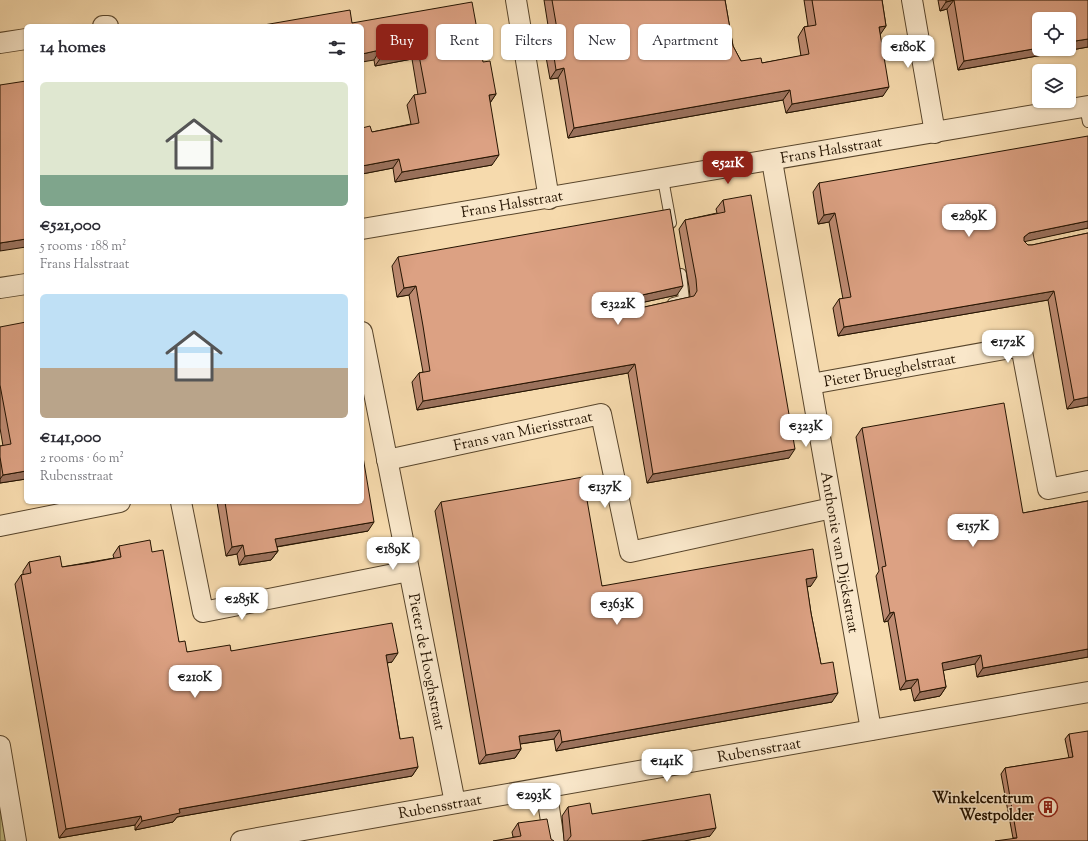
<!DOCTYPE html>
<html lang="en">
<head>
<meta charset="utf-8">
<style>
  body { margin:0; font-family:"Sorts Mill Goudy",serif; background:#f7f7f7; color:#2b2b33; height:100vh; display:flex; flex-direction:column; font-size:15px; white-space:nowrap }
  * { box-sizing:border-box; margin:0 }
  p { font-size:13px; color:#7c7c81 }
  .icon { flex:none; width:22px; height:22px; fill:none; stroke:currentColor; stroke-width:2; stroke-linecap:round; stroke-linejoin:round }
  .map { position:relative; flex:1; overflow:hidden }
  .side { position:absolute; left:24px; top:24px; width:340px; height:480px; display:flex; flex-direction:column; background:#fff; border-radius:6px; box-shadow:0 1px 3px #0004 }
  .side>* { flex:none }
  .top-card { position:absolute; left:376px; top:24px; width:380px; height:36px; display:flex; gap:8px }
  .tools { position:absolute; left:1032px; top:12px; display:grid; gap:8px }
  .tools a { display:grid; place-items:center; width:44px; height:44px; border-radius:6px; background:#fff; box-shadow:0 1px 3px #0004; font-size:20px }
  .price { position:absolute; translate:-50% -34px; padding:0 9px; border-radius:8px; background:#fff; color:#222; font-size:13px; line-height:26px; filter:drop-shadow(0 1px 2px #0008) }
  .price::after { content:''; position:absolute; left:50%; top:24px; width:12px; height:9px; margin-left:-6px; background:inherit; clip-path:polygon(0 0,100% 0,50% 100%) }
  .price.active { background:#8f2418; color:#fff }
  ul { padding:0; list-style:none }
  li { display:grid; align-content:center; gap:8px; height:212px; padding:0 16px }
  li span { display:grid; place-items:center; height:124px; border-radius:6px; color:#555 }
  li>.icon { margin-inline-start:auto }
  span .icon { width:72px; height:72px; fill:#fffc; stroke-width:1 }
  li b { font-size:17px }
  h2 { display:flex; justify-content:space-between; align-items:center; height:48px; padding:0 16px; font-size:17px }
  .tag { padding:0 14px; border-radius:6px; background:#fff; box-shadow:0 1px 3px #0004; font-size:14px; line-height:36px }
  .tag.active { background:#8f2418; color:#fff }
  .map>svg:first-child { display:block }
  .grass { fill:url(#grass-tufts); stroke:#736842 }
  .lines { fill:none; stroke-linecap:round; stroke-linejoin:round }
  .service-casing { stroke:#58452b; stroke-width:12 }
  .minor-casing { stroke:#58452b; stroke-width:22 }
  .service { stroke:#f9e7ca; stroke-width:10 }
  .minor { stroke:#f9e7ca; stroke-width:20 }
  .wall { fill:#bd8a71; stroke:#241300 }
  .shaded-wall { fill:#9a715c; stroke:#241300 }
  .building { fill:#dca183; stroke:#241300 }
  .labels { text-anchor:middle; stroke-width:3; stroke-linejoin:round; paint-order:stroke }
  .street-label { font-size:15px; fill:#241300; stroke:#f9e7ca }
  .poi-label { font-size:15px; font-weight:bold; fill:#241300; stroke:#f9e7ca; text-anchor:end }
</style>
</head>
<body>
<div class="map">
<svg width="1088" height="841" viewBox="0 0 1088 841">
  <defs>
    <pattern id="grass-tufts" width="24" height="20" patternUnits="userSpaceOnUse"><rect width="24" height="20" fill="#c2be85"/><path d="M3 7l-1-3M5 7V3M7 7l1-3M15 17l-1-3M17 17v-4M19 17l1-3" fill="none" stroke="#a7a271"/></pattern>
  </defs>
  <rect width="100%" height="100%" fill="#f6daad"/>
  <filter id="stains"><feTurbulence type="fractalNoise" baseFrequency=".005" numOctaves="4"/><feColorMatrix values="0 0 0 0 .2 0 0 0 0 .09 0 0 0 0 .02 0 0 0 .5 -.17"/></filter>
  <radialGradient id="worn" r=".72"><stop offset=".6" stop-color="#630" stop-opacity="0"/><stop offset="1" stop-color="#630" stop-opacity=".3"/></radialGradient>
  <path class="grass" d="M0,760l15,81h-15z"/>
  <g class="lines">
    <defs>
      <path id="service" d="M1085,107l3,15
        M663,179l8,44
        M673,303l11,-3 -3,-26"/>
      <g id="minor">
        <path d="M516,0l33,199"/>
        <path d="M912,0l23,133"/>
        <path d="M103,26h5"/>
        <path d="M0,43l26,-4"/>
        <path id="s1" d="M772,161l99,569"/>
        <path id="s2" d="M362,229l726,-123"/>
        <path d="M0,288l26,-4"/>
        <path id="s3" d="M362,332l93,471"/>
        <path id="s4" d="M811,384l210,-38 27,143 40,-8"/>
        <path id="s5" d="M387,460l214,-46 29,138 202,-44"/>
        <path d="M181,502l22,110 206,-41"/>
        <path d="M0,526l120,-24"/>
        <path d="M0,746l16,95"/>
        <path d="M546,788l8,53"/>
        <path id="s6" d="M241,841l847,-149"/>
      </g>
    </defs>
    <use href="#service" class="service-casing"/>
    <use href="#minor" class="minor-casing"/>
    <use href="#service" class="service"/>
    <use href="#minor" class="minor"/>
  </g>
  <path class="wall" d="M544,0h181l8,46 8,15 21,2 39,-7 -3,-19 6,-10 4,-1 -4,-26h78l4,26 -6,8 3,62 -97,17 -3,-13 -215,38 -10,-60 -8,1 -6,-33 6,-8z
    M938,0h150v47l-130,23 -11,-61 -7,2z
    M352,23l131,39 13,32 -6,9 2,62 -97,17 -2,-14 -31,6v-46l10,4 39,-8 -4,-19 7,-10h4l-6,-36 -37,7 -1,-6z
    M819,183l269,45 -64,13 4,4h4l56,-12v172l-21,4 -19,-109 -210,36 -5,-28 6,-9h4l-14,-77 -11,2 -5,-32z
    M723,200l66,258 -142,25 -19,-110 -211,37 -5,-28 7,-9 4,-1 -14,-77 -12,2 -5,-31 6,-9 279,38 -80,17 3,4h4l86,-19 -1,-10 -10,-58 6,-9 32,-7 -1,-4z
    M0,327l26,152 -26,4v-37h3l-3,-18z
    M862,428l161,85 65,-12v156l-111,20 -2,-13 -32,6 3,17 -6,9 -26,5 -3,-13 -11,2 -12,-69 -4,1 -8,-46 3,-5 -23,-134z
    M217,502h145l6,29 -91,16 1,4 -7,9 -32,5 -2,-11 -11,2z
    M441,502l161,84h209l-4,1 4,26 10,51 11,38 -276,49 -2,-12 -34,5 1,5 -6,9 -36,6 -44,-253z
    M119,546l33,6 27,90 8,10 44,-1 161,11 -5,1 13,76 18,28 -6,9 -235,41 -4,5 -38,8v-5l-76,13 -44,-254 6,-9 2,-1v-3l6,-9 33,5 52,-9 -1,-3z
    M1069,734l19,107 -75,-3 -12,-64 4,-6 64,-10 -4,-19z
    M568,807l24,7 118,22 -26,5h-120l-2,-25z
    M518,823l33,16 -38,-2 -1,-5z"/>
  <path class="shaded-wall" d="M954,0l-7,9 -7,2 6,-9z
    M886,26l-6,9 -1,-8z
    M1088,39v8l-130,23 6,-9 75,-13v1h30v-7z
    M380,50l-6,10 -12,2v-8z
    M418,50l-6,9 -37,7 7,-10z
    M564,68l-6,10 -8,1 6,-9z
    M889,87l-6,9 -97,17 6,-9z
    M790,90l-7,10 -215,38 6,-10z
    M496,94l-6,9 -1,-8z
    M499,155l-7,10 -97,17 7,-10z
    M399,159l-6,9 -31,6v-8z
    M835,213l-6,9 -11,2 6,-9z
    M1088,221v7l-65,14 1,-5 5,-4z
    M26,239v8l-26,4v-8z
    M416,286l-7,9 -12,2 7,-9z
    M683,286l-6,9 -83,18 2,-5 5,-4z
    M1054,291l-6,9 -210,36 6,-9z
    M635,364l-7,9 -211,37 6,-9z
    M1088,397v8l-21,4 7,-9z
    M795,449l-6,9 -142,25 6,-9z
    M26,471v8l-26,4v-4l3,-4z
    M374,522l-6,9 -99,17 6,-9z
    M243,545l-6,9 -11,2 6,-9z
    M278,551l-7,9 -32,5 6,-9z
    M817,577l-6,9 -12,2 7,-9z
    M894,612l-6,9 -4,1 6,-9z
    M1088,649v8l-111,20 6,-9z
    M398,653l-6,9 -12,2 6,-9z
    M981,655l-6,9 -39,8 6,-9z
    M918,679l-7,9 -11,2 6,-9z
    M946,687l-6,9 -26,5 6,-9z
    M838,693l-6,9 -276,49 6,-9z
    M560,730l-6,9 -41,6 6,-9z
    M521,749l-6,9 -36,6 7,-9z
    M418,767l-6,9 -235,41 -4,5 -38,8 7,-9 37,-12z
    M141,816l-6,9 -76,13 7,-9z
    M716,828l-6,8 -26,5h-43z"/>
  <path class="building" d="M552,0h173l8,46 8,15 20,-3 1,5 47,-9 -5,-27 12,-2 -4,-25h70l4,26 -7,1 10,60 -97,17 -2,-14 -216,38 -10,-60 -8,2 -5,-33 7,-2z
    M946,0h142v39l-19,3v-23h-30v29l-75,13 -10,-61 -8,2z
    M472,2l11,60 7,-1 6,33 -7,1 10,60 -97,17 -3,-13 -37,7v-38l8,-2 2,6 47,-9 -5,-28 12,-2 -8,-43 -36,6 -2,-6 -18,4v-28h-104l92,-16 2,13z
    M26,81v158l-26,4v-158z
    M1088,136v85l-59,12 -5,4v4l4,4h4l56,-12v164l-14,3 -20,-109 -210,36 -5,-28 12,-2 -16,-84 -11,2 -5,-32z
    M751,195l44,254 -142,25 -18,-110 -212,37 -4,-28 11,-2 -7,-45 -7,-40 -12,2 -6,-31 272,-48 13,77 -82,18 -5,4v4l4,4h4l90,-20 3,-5 -1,-12 -11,-59 40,-8 -2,-12z
    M26,322v149l-23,4 -3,-18v-11l11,-2 -11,-59v-58z
    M1004,403l19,110 65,-12v148l-105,19 -2,-13 -39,8 4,24 -26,5 -2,-13 -12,2 -12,-69 -4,1 -8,-46 4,-1 -24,-138z
    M362,451l12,71 -99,17 3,12 -33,5 -2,-11 -11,2 -7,-45h137z
    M583,477l19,109 211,-37 4,28 -11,2 5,34 10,51 12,-2 5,31 -276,49 -2,-12 -41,6 2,13 -35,6 -45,-253z
    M150,540l2,12 11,-2 16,92 6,-1 2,11 43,-7 1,6 161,-28 6,30 -12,2 14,84 13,-2 5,30 -239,42 1,4 -38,8 -1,-5 -75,13 -45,-254 10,-2 -2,-11 31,-6 2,11 27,-4 32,-6 -2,-11z
    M1088,731v110h-93l22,-3 -12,-70 68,-11 -4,-23z
    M710,794l6,34 -75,13h-74l4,-5 -3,-29 22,-4 2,11z
    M547,819l4,20 3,2h-61l28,-5 -3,-13z"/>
  <defs>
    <symbol id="building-ring" viewBox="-11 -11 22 22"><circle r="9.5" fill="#f9e7ca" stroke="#8f2418" stroke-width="1.5"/><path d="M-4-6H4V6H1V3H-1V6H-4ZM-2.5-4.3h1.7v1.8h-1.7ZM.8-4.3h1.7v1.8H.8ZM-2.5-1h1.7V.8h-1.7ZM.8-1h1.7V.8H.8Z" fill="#8f2418"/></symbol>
  </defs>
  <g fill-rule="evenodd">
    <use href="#building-ring" x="1037" y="796" width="22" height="22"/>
  </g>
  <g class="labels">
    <g class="street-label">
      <text dy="5" stroke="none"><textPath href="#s2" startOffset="476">Frans Halsstraat</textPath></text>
      <text dy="5" stroke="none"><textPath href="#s2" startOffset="152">Frans Halsstraat</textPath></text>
      <text dy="5" stroke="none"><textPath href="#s4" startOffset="80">Pieter Brueghelstraat</textPath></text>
      <text dy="5" stroke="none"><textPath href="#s5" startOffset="139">Frans van Mierisstraat</textPath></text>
      <text dy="5" stroke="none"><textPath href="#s1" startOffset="397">Anthonie van Dijckstraat</textPath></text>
      <text dy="5" stroke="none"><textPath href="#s3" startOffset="336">Pieter de Hooghstraat</textPath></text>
      <text dy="5" stroke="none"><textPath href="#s6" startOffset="526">Rubensstraat</textPath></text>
      <text dy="5" stroke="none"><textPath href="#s6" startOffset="202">Rubensstraat</textPath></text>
    </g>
    <g class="poi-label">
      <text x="1034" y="803">Winkelcentrum<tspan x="1034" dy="17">Westpolder</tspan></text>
    </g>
  </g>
  <rect width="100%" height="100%" filter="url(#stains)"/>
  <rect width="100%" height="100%" fill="url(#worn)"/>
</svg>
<div class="tools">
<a><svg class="icon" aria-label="locate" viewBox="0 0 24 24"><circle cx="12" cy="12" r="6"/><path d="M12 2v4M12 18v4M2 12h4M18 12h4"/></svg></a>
<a><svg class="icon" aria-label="layers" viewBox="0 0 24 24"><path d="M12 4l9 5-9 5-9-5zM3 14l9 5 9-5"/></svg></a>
</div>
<b class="price" style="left:908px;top:69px">€180K</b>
<b class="price active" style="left:728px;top:185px">€521K</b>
<b class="price" style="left:969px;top:238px">€289K</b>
<b class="price" style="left:618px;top:326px">€322K</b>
<b class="price" style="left:1008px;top:364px">€172K</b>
<b class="price" style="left:806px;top:448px">€323K</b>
<b class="price" style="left:605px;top:509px">€137K</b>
<b class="price" style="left:973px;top:548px">€157K</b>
<b class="price" style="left:393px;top:571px">€189K</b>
<b class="price" style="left:242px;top:621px">€285K</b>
<b class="price" style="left:617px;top:626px">€363K</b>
<b class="price" style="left:195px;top:699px">€210K</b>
<b class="price" style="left:667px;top:783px">€141K</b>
<b class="price" style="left:534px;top:817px">€293K</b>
<div class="top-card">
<a class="tag active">Buy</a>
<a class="tag">Rent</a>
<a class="tag">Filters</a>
<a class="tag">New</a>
<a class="tag">Apartment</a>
</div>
<section class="side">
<h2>14 homes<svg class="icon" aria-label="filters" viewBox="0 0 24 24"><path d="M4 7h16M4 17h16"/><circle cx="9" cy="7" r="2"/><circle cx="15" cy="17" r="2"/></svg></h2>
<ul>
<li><span style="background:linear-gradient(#dfe7d0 75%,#7fa58c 0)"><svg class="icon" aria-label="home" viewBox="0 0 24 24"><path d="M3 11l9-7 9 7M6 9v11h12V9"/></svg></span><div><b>€521,000</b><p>5 rooms · 188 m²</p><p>Frans Halsstraat</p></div></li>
<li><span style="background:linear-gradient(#bfe0f5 60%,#b9a48a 0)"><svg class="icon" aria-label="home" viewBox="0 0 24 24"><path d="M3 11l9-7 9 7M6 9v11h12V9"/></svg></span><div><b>€141,000</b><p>2 rooms · 60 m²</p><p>Rubensstraat</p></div></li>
</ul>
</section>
</div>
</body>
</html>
